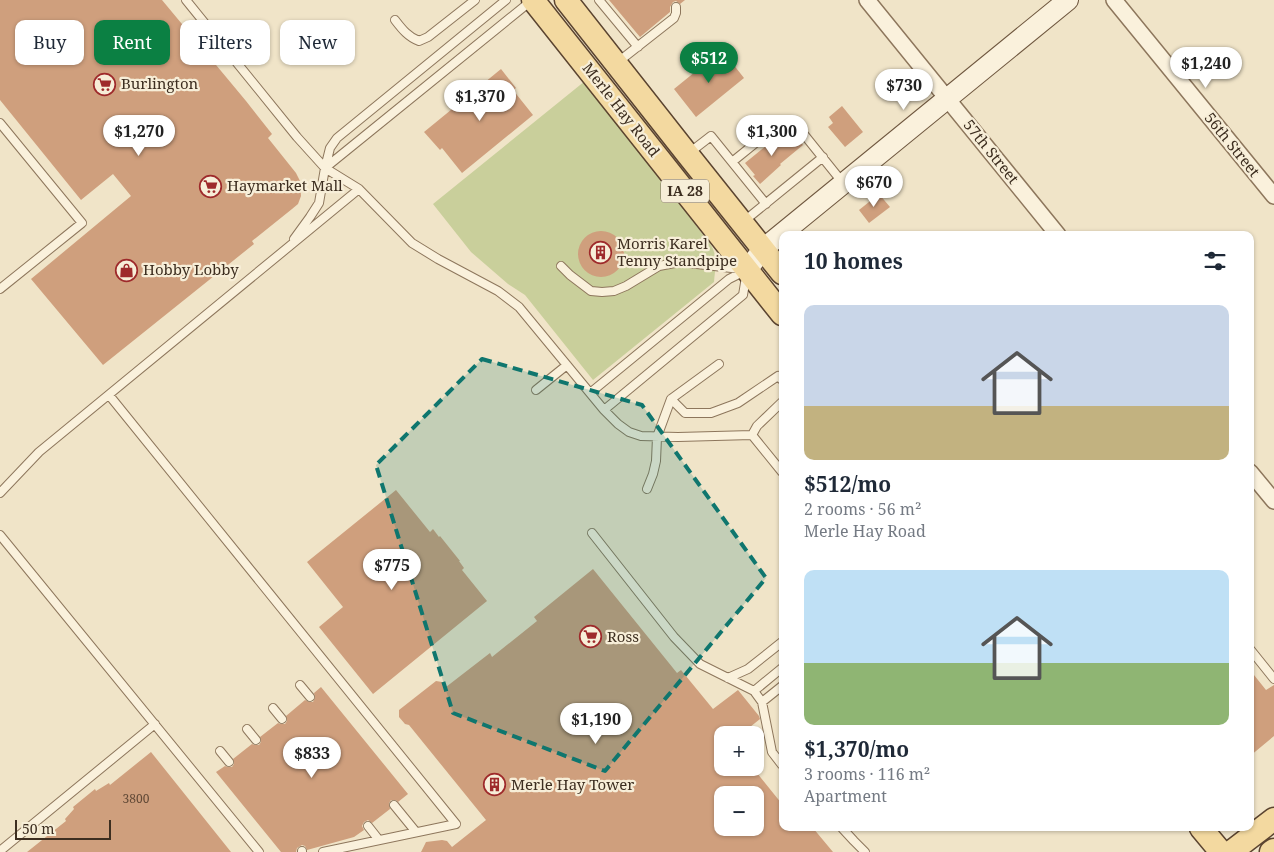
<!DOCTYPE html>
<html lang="en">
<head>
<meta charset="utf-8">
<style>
  body { margin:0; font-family:"Noto Serif",serif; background:#f6f6f7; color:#1f2937; height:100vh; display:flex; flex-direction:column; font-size:19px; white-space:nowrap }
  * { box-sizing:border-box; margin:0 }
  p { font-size:16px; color:#747a83 }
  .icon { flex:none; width:28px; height:28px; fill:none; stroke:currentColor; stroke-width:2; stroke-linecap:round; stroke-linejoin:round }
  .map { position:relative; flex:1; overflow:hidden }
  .sheet { position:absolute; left:779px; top:231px; width:475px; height:600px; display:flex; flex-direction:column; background:#fff; border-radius:10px; box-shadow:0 1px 4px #0004 }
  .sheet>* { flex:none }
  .top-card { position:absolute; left:15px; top:20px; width:475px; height:45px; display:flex; gap:10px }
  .buttons { position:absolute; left:714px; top:726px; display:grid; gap:10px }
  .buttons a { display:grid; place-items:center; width:50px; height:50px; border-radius:10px; background:#fff; box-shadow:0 1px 4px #0004; font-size:25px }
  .scale { position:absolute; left:15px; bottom:12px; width:96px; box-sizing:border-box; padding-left:5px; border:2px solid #3d2e20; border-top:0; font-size:14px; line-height:18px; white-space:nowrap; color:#3d2e20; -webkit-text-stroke:4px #f7eed8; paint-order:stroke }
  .price { position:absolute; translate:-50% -42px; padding:0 11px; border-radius:18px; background:#fff; color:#222; font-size:16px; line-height:32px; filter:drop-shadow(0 1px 2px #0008) }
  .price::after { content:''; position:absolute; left:50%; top:30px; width:15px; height:11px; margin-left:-8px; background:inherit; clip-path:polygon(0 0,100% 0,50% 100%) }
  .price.selected { background:#0b8043; color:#fff }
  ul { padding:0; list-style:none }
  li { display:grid; align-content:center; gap:10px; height:265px; padding:0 25px }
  li span { display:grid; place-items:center; height:155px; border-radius:10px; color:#555 }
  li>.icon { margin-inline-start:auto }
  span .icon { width:90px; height:90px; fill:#fffc; stroke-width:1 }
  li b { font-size:21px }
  h2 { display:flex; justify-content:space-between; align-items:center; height:60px; padding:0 25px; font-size:21px }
  .tag { padding:0 18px; border-radius:10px; background:#fff; box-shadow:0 1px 4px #0004; font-size:18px; line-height:45px }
  .tag.selected { background:#0b8043; color:#fff }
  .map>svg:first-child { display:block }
  .green { fill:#c9cf9b }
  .building { fill:#cf9f7d; fill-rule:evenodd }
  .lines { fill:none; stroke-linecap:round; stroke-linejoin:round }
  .lane-casing { stroke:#8d765c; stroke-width:10 }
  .street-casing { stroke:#8d765c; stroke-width:18 }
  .secondary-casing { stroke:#6f573f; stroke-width:22 }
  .primary-casing { stroke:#5b4430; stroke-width:25 }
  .lane { stroke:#faf1dc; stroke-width:8 }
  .street { stroke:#faf1dc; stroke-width:15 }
  .secondary { stroke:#faf1dc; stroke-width:20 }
  .primary { stroke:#f3d9a0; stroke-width:22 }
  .marked { fill:#0f766e; fill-opacity:0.2; stroke:#0f766e; stroke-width:4; stroke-dasharray:10 6; stroke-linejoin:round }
  .labels { text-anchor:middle; stroke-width:4.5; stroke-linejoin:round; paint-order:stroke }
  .number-label { font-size:12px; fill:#624a37 }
  .shield { fill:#f7eed8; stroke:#756857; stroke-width:1 }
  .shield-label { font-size:14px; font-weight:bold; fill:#3d2e20 }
  .poi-label { font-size:15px; fill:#3d2e20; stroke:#f7eed8; text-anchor:start }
  .street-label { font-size:15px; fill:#3d2e20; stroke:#f7eed8 }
</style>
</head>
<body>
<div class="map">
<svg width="1274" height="852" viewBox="0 0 1274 852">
  <rect width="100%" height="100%" fill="#f0e4c8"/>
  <path class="green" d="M585,81l126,164c7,12 4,24 3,37l-121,98 -68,-85 -17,-11 -37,-32 -38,-48z"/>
  <path class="building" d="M0,0h162l84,101 26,33 -4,4 28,35 4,8 1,15 -3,8 -6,5 -40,32 2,3 -151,121 -72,-86 100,-83 -18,-22 -32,26 -81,-100z
    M609,0h76l-5,4 -4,-3 -3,1 -3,5v5l-30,25z
    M722,50l22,28 -48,39 -22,-28z
    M501,69l15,19 -3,2 20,25 -71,58 -20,-25 -2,2 -16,-18z
    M842,106l21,26 -18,15 -17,-20 5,-4 -4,-6z
    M782,133l7,9 7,-6 7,9 -23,19 1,1 -21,19 -7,-8 2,-1 -10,-12z
    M879,194l11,13 -21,16 -10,-13z
    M578 254a23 23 0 1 1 46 0a23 23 0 1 1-46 0Z
    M396,490l34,42 3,-3 6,8 1,-1 20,25h-1l5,7 -2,2 25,31 -114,93 -54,-67 24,-20 -36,-45z
    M593,569l84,104 4,-3 32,39 25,-19 21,26 1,3 -20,16h-18v33h31l29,36v24h31l20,24h-412l5,-10 16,-2 5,1 5,6 34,-27 -77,-95 -4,-1 -6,-7v-7l37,-29 6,1 4,5 44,-34 2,4 45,-36 -3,-4zM722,795h33v33h-33z
    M1250,670l16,20 8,-5v51l-24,20z
    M321,687l87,107 -10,8 -2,-2h-5l-2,3 1,6 -18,14 -4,-3 -4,2 -2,4 2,4 -10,7 -47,13 -2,-4 -3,-1 -5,3 -1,4h-15l-65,-80 9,-6 2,1h5l2,-3 -1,-5 19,-15 2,1h5l2,-3 -1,-5 18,-14 2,1h5l2,-3 -1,-5 19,-16 4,2h4l2,-4 -1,-5z
    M151,752l80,100h-204l39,-31 -1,-2 9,-10 -1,-2 22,-18 1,2 13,-8 1,2z"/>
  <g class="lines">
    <defs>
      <path id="lane" d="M186,0l111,137 28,31 34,21 53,54 26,16 60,32 21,16 85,103 14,14 11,8 12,4 37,1 74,-2
        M599,0l39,47
        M395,20c7,9 13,17 24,21l9,-4 47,-37
        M618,62l56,-44 2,-5v-6
        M0,123l82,100 -82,66
        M689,153l22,-17 55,68
        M732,162l52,-42h3l7,2 49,61
        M325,168l206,-167
        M743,222l80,-65
        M294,239l16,-22 9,-14 6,-35 5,-20 7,-10 169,-138
        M561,266l9,9 21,16 11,1 12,-1 12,-5 33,-20 21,-4 60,7
        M719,364l-48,35 14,14h26l27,-10 40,-27 4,4
        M536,390l31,-25
        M590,393l139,-114 16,-8
        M109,395l347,429 -133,28
        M604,410l139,-115 3,-18
        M752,435l30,37
        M752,435l5,-9 25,-24
        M647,489l6,-15 3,-13 1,-24 14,-38
        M0,493l39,-41 320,-263
        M592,533l82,104 26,27 54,27 8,11 10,50 10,13
        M0,535l259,317
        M1250,649l24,30
        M728,678l20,-9 34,-27
        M300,685l10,12
        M754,691l28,-23
        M762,702l20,-16
        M273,708l9,11
        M247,729l9,11
        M220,751l9,11
        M394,805l22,27
        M368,826l11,14
        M842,828l12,13 11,11
        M0,851l155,-127
        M302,851v1"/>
      <path id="street" d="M867,0l191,235
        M1114,0l160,196
        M1250,472l24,29"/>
      <path id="secondary" d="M747,270l16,-21 305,-249"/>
      <path id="primary" d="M533,0l249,314
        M566,0l122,155 94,118
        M1201,828l20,24
        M1231,852l43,-33
        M1271,852l3,-2"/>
    </defs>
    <use href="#lane" class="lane-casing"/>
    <use href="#street" class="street-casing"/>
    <use href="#secondary" class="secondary-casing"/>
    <use href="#primary" class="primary-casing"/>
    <use href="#lane" class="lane"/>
    <use href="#street" class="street"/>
    <use href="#secondary" class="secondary"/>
    <use href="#primary" class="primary"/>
  </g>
  <path class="marked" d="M482,359l160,46 124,173 -161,193 -152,-58 -77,-248z"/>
  <defs>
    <symbol id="supermarket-ring" viewBox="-11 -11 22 22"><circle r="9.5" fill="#f7eed8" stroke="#9e2a2b" stroke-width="1.5"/><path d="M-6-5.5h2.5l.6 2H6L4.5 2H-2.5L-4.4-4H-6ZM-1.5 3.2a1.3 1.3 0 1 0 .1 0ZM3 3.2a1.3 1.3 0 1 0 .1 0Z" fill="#9e2a2b"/></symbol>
    <symbol id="building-ring" viewBox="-11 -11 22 22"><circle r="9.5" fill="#f7eed8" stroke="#9e2a2b" stroke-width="1.5"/><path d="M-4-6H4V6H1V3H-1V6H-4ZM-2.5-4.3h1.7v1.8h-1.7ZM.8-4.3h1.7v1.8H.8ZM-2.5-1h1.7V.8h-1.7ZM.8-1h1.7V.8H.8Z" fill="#9e2a2b"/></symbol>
    <symbol id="shop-ring" viewBox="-11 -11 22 22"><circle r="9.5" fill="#f7eed8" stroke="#9e2a2b" stroke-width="1.5"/><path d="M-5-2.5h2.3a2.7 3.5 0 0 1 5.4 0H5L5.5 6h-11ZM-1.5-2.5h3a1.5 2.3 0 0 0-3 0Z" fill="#9e2a2b"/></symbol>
  </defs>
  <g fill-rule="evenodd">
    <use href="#supermarket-ring" x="92" y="72" width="25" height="25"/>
    <use href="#supermarket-ring" x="198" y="174" width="25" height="25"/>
    <use href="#building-ring" x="588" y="240" width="25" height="25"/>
    <use href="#shop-ring" x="114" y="258" width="25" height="25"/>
    <use href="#supermarket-ring" x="578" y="624" width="25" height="25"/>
    <use href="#building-ring" x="482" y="772" width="25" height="25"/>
  </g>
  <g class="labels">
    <g class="number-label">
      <text x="136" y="803">3800</text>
    </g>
    <rect class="shield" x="661" y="179.5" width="48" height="23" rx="4"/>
    <g class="shield-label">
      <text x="685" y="196">IA 28</text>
    </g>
    <g class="poi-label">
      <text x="121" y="89">Burlington</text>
      <text x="227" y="191">Haymarket Mall</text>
      <text x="617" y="249">Morris Karel<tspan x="617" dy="17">Tenny Standpipe</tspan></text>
      <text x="143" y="275">Hobby Lobby</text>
      <text x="607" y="642">Ross</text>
      <text x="511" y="790">Merle Hay Tower</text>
    </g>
    <g class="street-label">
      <text transform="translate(621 110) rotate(52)" y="5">Merle Hay Road</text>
      <text transform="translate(1232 145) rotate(51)" y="5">56th Street</text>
      <text transform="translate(991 152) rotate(51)" y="5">57th Street</text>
    </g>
  </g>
</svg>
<div class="buttons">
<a>+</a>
<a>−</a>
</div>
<div class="scale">50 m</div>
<b class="price selected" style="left:709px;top:84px">$512</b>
<b class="price" style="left:1206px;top:89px">$1,240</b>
<b class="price" style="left:904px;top:111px">$730</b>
<b class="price" style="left:480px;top:122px">$1,370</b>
<b class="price" style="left:139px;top:157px">$1,270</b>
<b class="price" style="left:772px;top:157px">$1,300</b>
<b class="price" style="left:874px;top:208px">$670</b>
<b class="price" style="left:392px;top:591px">$775</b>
<b class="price" style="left:596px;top:745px">$1,190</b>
<b class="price" style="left:312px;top:779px">$833</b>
<div class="top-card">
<a class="tag">Buy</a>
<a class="tag selected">Rent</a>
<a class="tag">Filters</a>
<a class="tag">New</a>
</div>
<section class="sheet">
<h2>10 homes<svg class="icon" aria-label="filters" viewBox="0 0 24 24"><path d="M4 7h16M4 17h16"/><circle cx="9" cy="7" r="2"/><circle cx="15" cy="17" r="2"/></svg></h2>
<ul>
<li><span style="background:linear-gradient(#c9d6e8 65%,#c2b280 0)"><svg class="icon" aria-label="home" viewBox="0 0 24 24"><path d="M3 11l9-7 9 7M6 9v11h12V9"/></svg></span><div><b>$512/mo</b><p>2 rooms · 56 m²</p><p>Merle Hay Road</p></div></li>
<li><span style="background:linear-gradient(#bfe0f5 60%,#8fb573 0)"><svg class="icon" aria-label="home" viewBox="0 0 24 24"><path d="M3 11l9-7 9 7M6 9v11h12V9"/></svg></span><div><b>$1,370/mo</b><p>3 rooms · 116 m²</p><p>Apartment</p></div></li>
</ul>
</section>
</div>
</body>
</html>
